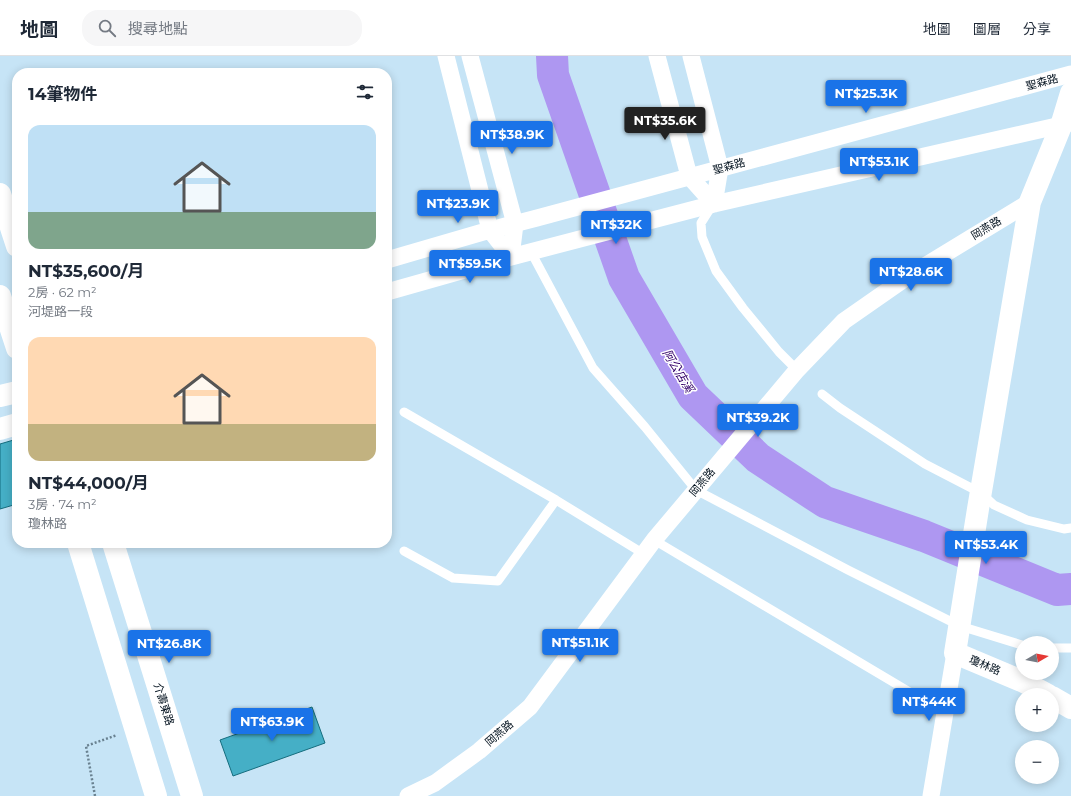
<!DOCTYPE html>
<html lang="zh-TW">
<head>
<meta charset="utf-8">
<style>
  body { margin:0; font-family:Montserrat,"Noto Sans TC",sans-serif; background:#f6f6f7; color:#1f2937; height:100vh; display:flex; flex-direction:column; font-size:15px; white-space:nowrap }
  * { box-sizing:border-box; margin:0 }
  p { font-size:13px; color:#747a83 }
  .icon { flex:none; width:22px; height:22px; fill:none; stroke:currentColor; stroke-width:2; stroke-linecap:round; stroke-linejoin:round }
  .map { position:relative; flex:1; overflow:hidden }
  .side { position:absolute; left:12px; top:12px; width:380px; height:480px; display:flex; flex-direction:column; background:#fff; border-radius:16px; box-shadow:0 2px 10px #0003 }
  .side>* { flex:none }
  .needle { width:26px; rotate:80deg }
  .controls { position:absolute; left:1015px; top:580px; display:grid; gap:8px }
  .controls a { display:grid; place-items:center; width:44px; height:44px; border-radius:50%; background:#fff; box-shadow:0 2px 10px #0003; font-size:20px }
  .price { position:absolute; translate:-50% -34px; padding:0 9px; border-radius:4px; background:#1a73e8; color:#fff; font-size:13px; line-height:26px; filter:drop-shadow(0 1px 2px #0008) }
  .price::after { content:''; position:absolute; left:50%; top:24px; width:12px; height:9px; margin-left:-6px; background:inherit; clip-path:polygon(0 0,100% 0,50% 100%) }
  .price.active { background:#222; color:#fff }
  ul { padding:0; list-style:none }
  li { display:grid; align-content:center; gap:8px; height:212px; padding:0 16px }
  li span { display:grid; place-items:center; height:124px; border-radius:12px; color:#555 }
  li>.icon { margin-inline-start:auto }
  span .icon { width:72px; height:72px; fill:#fffc; stroke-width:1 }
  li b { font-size:17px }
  h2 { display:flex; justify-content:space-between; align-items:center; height:48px; padding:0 16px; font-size:17px }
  header { display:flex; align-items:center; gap:24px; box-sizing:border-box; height:56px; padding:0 20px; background:#fff; border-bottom:1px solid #e0e1e3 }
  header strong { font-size:19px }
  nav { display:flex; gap:22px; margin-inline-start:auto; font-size:14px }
  .search { width:280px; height:36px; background:#f6f6f7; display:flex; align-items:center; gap:10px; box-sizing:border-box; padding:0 14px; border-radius:16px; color:#747a83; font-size:15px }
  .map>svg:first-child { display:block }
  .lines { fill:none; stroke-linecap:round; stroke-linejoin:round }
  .river { stroke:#ae97f1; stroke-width:32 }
  .building { fill:#45afc6; stroke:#156d7e }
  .path { stroke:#698190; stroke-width:2.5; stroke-dasharray:2 2; stroke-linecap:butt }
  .service { stroke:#fff; stroke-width:9 }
  .minor { stroke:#fff; stroke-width:17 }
  .tertiary { stroke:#fff; stroke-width:22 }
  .secondary { stroke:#fff; stroke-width:22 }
  .labels { text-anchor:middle; stroke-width:3; stroke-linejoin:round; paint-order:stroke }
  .street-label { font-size:11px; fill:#00101d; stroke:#fff }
  .water-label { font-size:12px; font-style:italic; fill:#33016a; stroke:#fff }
</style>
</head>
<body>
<header>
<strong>地圖</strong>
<div class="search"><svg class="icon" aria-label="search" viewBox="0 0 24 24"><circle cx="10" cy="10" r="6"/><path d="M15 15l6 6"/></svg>搜尋地點</div>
<nav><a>地圖</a><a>圖層</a><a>分享</a></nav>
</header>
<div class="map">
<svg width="1071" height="740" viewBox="0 0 1071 740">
  <rect width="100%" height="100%" fill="#c6e4f6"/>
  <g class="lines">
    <path class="river" d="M552,0l1,19 71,203 69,118 65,62 67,44 99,34 133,54 14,-1"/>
  </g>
  <path class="building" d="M17,383v65l-17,5v-65z
    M312,651l13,36 -92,33 -13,-36z"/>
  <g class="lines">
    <path class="path" d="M95,740l-9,-50 31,-11"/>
    <path class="service" d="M713,148l-12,19 1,14 14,34 27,37 36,44 18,18
      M531,196l62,116 52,59 51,63 152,80 112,56 62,19
      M822,338l18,14 85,56 56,29 13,12 33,15 37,9 7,-1
      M404,356l152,88 88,54
      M654,484l291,173
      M404,495l49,27 45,3 58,-81
      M1052,592h19"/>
    <path class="minor" d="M446,0l44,174 21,27
      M470,0l45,168 -4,33
      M657,0l32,120 25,28
      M691,0l29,112 -6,36
      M387,204l103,-30 47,-12 534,-144
      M387,236l124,-35 203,-53 356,-81
      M408,740l27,-13 44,-32 51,-44 124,-167 143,-170 47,-49 66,-46 120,-73
      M931,740l24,-143"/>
    <path class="tertiary" d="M0,340l17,-4
      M0,373l17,-5
      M1048,639l-24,-13 -69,-29 23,-144 52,-307 31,-76 10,-33
      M1052,641l19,11"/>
    <path class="secondary" d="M0,138l17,52
      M0,240l17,52
      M78,487l78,253
      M113,487l79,253"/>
  </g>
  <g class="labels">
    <g class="street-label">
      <text transform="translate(1042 26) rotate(-15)" y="4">聖森路</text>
      <text transform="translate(729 110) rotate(-15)" y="4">聖森路</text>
      <text transform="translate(986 172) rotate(-31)" y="4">岡燕路</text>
      <text transform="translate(702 426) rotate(-50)" y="4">岡燕路</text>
      <text transform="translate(985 609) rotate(23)" y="4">瓊林路</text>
      <text transform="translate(164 648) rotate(73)" y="4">介壽東路</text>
      <text transform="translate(499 677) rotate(-41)" y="4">岡燕路</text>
    </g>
    <g class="water-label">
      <text transform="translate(678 315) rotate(59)" y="4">阿公店溪</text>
    </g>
  </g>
</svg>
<div class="controls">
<a><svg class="needle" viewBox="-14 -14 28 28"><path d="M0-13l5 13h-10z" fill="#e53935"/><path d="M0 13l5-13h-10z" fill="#747a83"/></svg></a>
<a>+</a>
<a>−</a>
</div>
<b class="price" style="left:866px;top:58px">NT$25.3K</b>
<b class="price active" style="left:665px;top:85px">NT$35.6K</b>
<b class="price" style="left:512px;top:99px">NT$38.9K</b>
<b class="price" style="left:879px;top:126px">NT$53.1K</b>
<b class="price" style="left:458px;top:168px">NT$23.9K</b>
<b class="price" style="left:616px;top:189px">NT$32K</b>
<b class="price" style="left:470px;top:228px">NT$59.5K</b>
<b class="price" style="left:911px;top:236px">NT$28.6K</b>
<b class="price" style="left:758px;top:382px">NT$39.2K</b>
<b class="price" style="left:986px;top:509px">NT$53.4K</b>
<b class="price" style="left:580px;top:607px">NT$51.1K</b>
<b class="price" style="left:169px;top:608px">NT$26.8K</b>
<b class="price" style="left:929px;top:666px">NT$44K</b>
<b class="price" style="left:272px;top:686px">NT$63.9K</b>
<section class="side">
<h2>14筆物件<svg class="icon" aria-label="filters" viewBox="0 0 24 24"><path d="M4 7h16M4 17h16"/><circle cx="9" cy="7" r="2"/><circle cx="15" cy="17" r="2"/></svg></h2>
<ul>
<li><span style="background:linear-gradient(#bfe0f5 70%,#7fa58c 0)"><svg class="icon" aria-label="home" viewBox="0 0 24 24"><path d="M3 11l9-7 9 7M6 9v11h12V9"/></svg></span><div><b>NT$35,600/月</b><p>2房 · 62 m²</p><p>河堤路一段</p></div></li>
<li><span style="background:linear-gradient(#ffd9b3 70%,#c2b280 0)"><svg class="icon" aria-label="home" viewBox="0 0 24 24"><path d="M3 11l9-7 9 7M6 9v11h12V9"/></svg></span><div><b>NT$44,000/月</b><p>3房 · 74 m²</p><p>瓊林路</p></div></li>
</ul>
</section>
</div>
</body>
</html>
